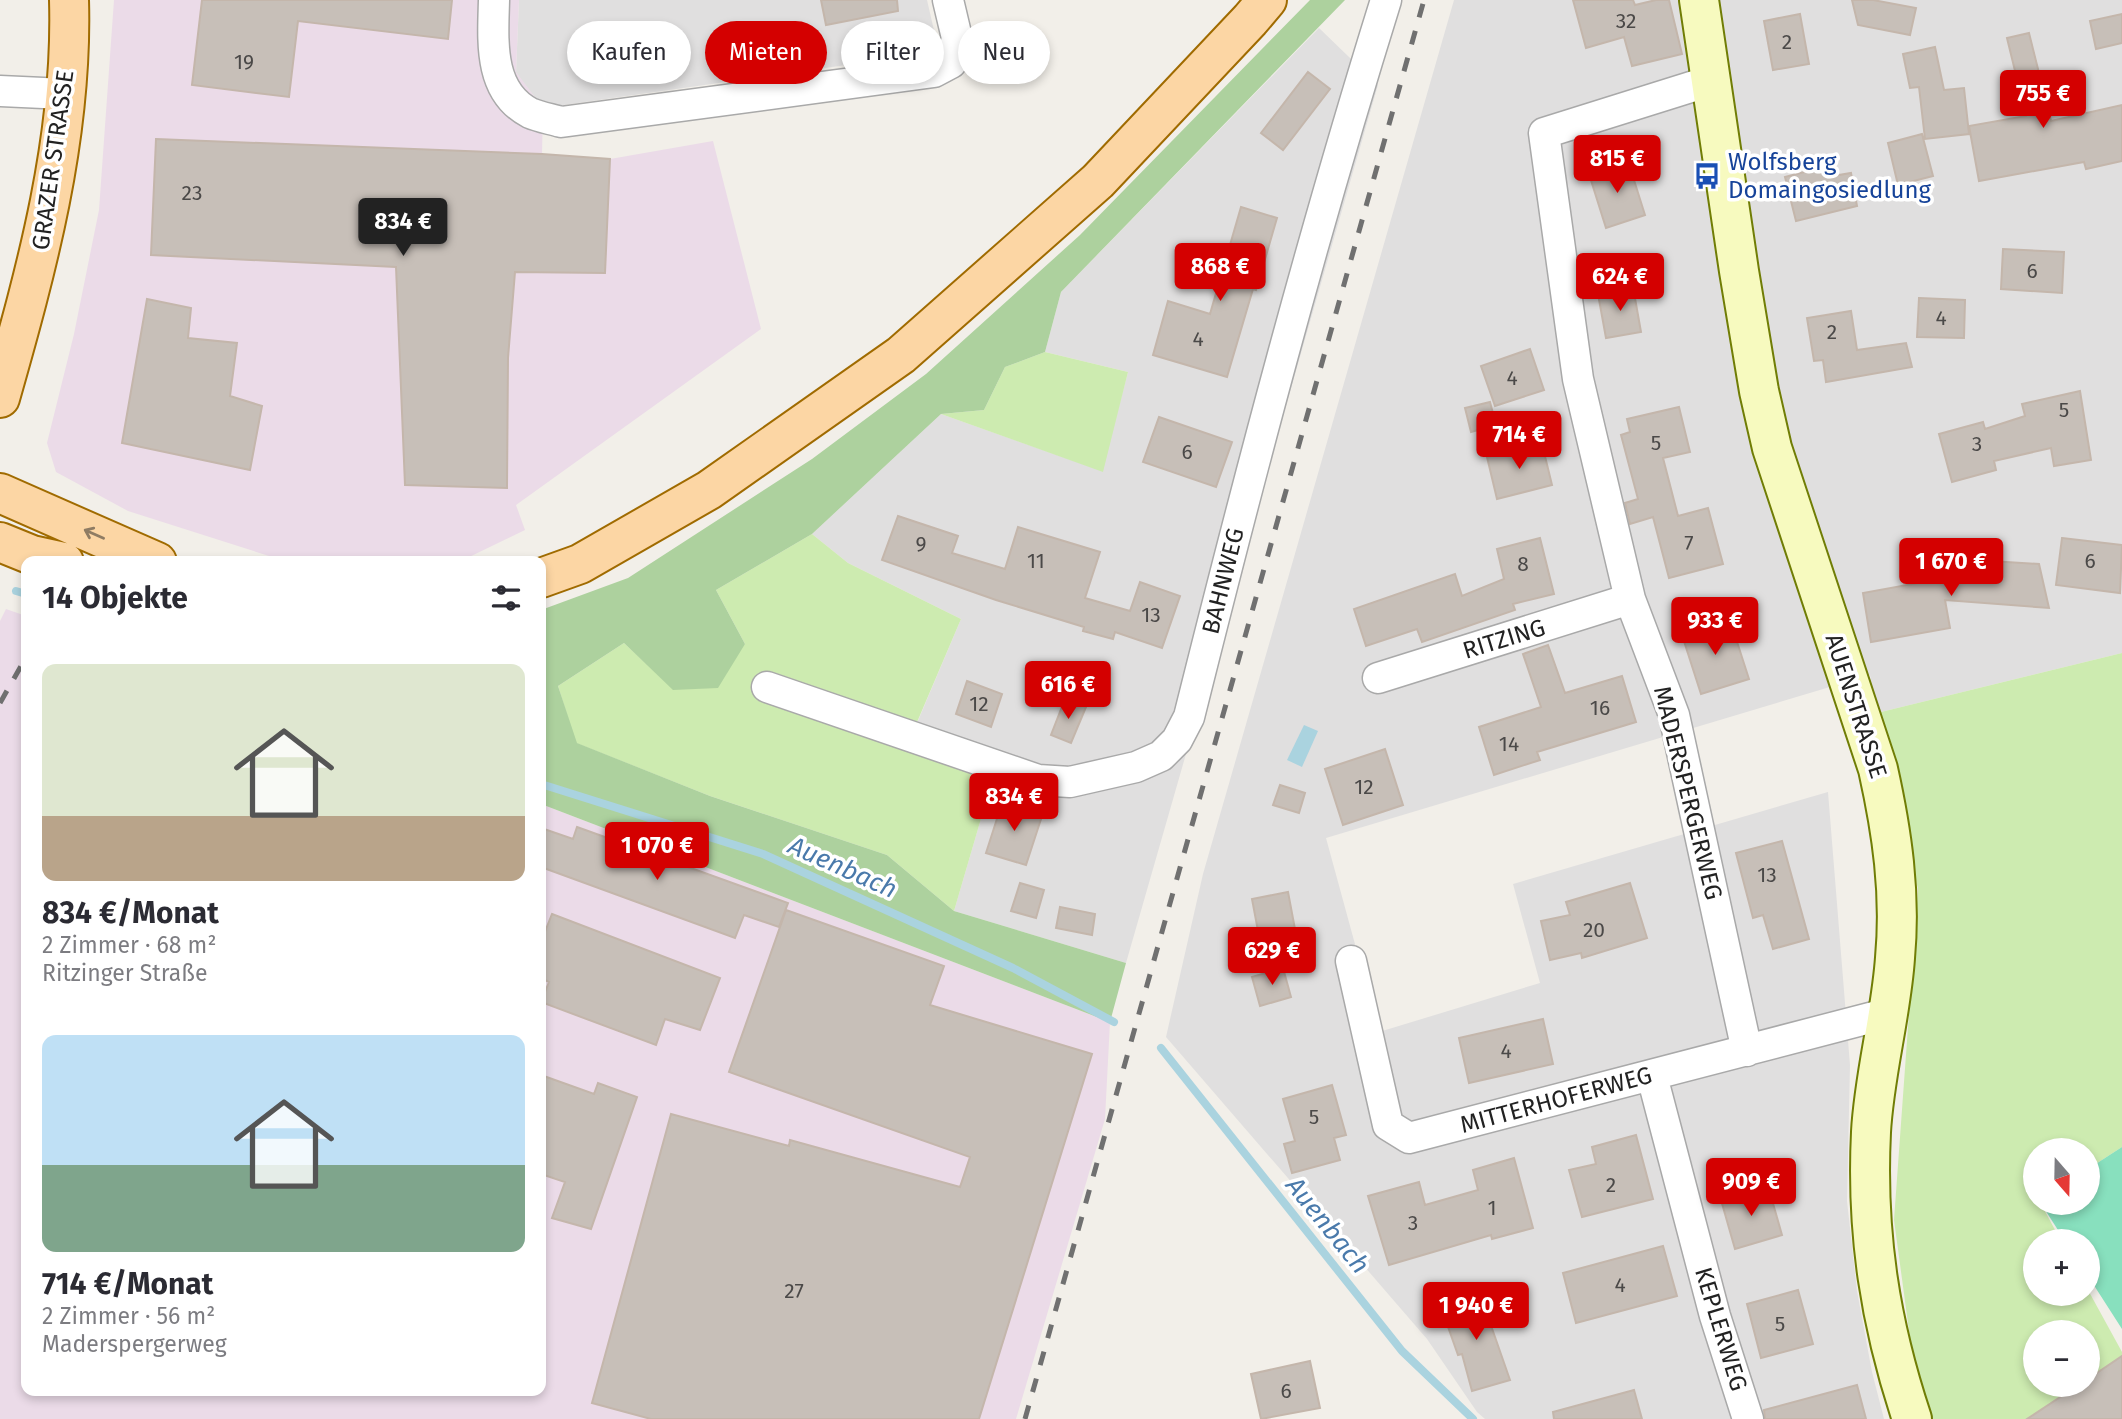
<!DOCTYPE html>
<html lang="de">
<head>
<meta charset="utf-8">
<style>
  body { margin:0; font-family:"Fira Sans",sans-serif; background:#f7f7f7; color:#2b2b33; height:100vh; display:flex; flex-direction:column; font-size:26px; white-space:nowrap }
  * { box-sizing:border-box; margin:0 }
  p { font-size:23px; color:#7c7c81 }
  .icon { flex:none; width:38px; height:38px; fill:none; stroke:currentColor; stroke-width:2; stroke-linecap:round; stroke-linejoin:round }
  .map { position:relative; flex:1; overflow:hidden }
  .details { position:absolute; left:21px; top:556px; width:525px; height:840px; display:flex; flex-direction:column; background:#fff; border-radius:14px; box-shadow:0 4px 10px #0003 }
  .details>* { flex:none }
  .banner { position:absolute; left:567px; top:21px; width:665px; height:63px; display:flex; gap:14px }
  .needle { width:46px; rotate:160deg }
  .buttons { position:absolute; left:2023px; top:1138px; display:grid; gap:14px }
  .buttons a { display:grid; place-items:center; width:77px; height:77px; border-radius:50%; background:#fff; box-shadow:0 4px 10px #0003; font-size:35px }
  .price { position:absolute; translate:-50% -60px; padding:0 16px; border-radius:7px; background:#d40000; color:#fff; font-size:23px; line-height:46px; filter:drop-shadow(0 2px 4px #0008) }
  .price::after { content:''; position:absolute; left:50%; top:42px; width:21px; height:16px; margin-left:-10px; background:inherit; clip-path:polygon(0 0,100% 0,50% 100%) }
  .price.active { background:#222; color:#fff }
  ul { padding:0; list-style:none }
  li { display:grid; align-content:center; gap:14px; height:371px; padding:0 21px }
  li span { display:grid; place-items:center; height:217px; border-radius:14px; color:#555 }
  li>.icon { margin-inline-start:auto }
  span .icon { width:126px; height:126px; fill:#fffc; stroke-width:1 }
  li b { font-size:30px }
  h2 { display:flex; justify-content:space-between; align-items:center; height:84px; padding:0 21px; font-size:30px }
  .tag { padding:0 24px; border-radius:32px; background:#fff; box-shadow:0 4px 10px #0003; font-size:24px; line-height:63px }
  .tag.active { background:#d40000; color:#fff }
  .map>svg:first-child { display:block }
  .residential { fill:#e0dfdf }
  .industrial { fill:#ebdbe8 }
  .grass { fill:#cdebb0 }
  .forest { fill:#add19e }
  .pitch { fill:#88e0be }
  .water { fill:#aad3df }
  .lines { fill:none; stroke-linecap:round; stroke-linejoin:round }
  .stream { stroke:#aad3df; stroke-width:8 }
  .building { fill:#c7bfb8; stroke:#c4b6ab; stroke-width:2 }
  .street-casing { stroke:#a9a9a9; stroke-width:33 }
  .secondary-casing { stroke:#707d05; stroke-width:42 }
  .primary-casing { stroke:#a06b00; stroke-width:42 }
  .street { stroke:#fff; stroke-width:30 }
  .secondary { stroke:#f7fabf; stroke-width:38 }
  .primary { stroke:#fcd6a4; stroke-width:38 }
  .rail { stroke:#707070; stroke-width:5; stroke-dasharray:14 14; stroke-linecap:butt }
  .oneway { stroke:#8f7c63 }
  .labels { text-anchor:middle; stroke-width:7; stroke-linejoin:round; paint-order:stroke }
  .number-label { font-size:21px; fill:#4b4948 }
  .street-label { font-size:24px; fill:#222; stroke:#fff }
  .transit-label { font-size:24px; fill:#164399; stroke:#fff; text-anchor:start }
  .water-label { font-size:26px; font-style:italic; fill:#4a7aab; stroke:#fff }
</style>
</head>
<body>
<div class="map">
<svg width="2122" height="1419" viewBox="0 0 2122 1419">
  <rect width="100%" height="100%" fill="#f2efe9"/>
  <path class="residential" d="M519,0h408l9,39 -6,14 -387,55 -27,-35z
    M1454,0h668v653l-245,60 -7,-38 -544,163 53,194 161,-49 -27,-99 315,-92 22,273 -3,136 10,90 15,81 12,47h-399l-8,-7 -50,-73 -261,-302 37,-163z
    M1319,28l59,57 -252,878 -172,-52 38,-130 -86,-32 55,-130 -113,-56 -36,-29 129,-120 161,57 26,-99 -83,-20 16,-60z"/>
  <path class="industrial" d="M114,0h405l-3,72 27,36 -1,46 68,5 103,-18 48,188 -245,176 9,25 -60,29 -18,3h-159l-160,-51 -72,-39 -9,-29 27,-109 25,-124z
    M6,609l20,7v775h515v-587l569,218 -5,97 -89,300h-1016v-798z"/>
  <path class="grass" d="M1045,352l83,20 -25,100 -162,-58 43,-4 21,-43z
    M812,534l36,29 113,56 -55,129 86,33 -38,130 -67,-56 -177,-59 -134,-53 -18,-57 66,-43 49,46 72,-45 -29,-54z
    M2122,653v494l-34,22v-19h-53v52h5l21,39h-26v52h53v-3l34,62v4l-34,23v-47h-53v52h45l-53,35h-106l-27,-199 24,-331 -41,-176z"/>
  <path class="forest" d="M1310,0h35l-284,292 -16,60 -40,15 -21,43 -43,4 -129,120 -96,56 29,54 -27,44 -45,2 -49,-47 -66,43 19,57 133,53 177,59 67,56 172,52 -16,59 -569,-218v-194l87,-32 184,-119 114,-85 154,-139z"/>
  <path class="pitch" d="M2122,1147v182l-34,-53v-35h-23l-25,-39h48v-33z"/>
  <path class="water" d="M1304,725l14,6 -16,36 -15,-7z"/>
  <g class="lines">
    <path class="stream" d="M16,591l10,3
      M541,784l222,70 250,114 101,54
      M1161,1048l241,303 71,68"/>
  </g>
  <path class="building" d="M202,0h250l-4,39 -150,-18 -9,76 -97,-12z
    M821,0h76l1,11 -72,14z
    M1573,0h60l2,5 21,-5h13l13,54 -50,12 -8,-29 -38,11z
    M1852,0h21l43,8 -6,27 -52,-10z
    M1800,14l9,50 -36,6 -9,-49z
    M2122,14v29l-26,6 -6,-28z
    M2029,33l22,88 71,-16v56l-36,8 -2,-7 -105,19 -10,-55 57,-10 -19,-78z
    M1935,47l9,43 20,-2 5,46 -44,5 -6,-52 -9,1 -7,-34z
    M1308,72l22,17 -47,61 -22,-17z
    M1922,134l11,42 -35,9 -10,-42z
    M156,139l386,15 68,5 -5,114 -90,-1 -7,86 -1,130 -102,-3 -9,-218 -245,-12z
    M1628,161l17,54 -39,13 -17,-54z
    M1824,167l3,10 24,-4 6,33 -61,15 -11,-44z
    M1241,207l36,11 -21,72 -3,-1 -26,88 -74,-22 15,-54 42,13z
    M2003,249l61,3 -2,41 -61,-4z
    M1633,287l8,45 -35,6 -8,-44z
    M1919,298l46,2 -1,38 -47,-1z
    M147,299l44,9 -3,30 49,5 -7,53 32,10 -12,64 -128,-27z
    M1851,311l6,39 49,-7 6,24 -86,15 -3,-22 -9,1 -7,-43z
    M1530,349l14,41 -49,16 -14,-40z
    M2080,391l11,69 -37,6 -3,-18 -57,13 2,9 -44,12 -13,-48 44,-12 2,7 40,-13 -3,-12z
    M1490,402l6,23 -25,7 -6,-24z
    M1679,407l11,45 -27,6 15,58 30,-8 15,56 -54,14 -16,-61 -23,7 -5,-21 13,-4 -17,-64 9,-3 -3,-13z
    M1159,417l73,25 -16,45 -73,-25z
    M1542,444l10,41 -55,14 -10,-42z
    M898,516l60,20 -6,17 53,16 13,-42 82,25 -15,46 45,13 10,-29 40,14 -18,52 -47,-16 -2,7 -30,-8 1,-4 -88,-27 -114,-40z
    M1540,538l14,56 -41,10 2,6 -93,32 -5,-13 -51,17 -12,-37 101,-35 7,22 42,-17 -7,-30z
    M2062,538l60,7 -2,48 -64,-8z
    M1974,560l65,4 10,44 -104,-8 5,28 -79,14 -8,-49 110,-20z
    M1730,620l19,59 -48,15 -19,-59z
    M1548,645l17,48 57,-17 14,46 -99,30 3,8 -46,15 -15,-48 62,-20 -18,-53z
    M967,681l35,13 -11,33 -35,-13z
    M1065,699l21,8 -15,36 -20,-8z
    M1385,749l18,56 -60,20 -18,-56z
    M1280,785l25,8 -6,20 -26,-8z
    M1003,800l40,13 -17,52 -40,-12z
    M577,827l211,76 -9,24 -35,-12 -9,23 -194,-71v-39l32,11z
    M1782,841l27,98 -36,10 -10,-34 -10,3 -17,-65z
    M1020,883l24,7 -8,28 -25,-7z
    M1630,883l17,55 -65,20 -1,-5 -31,7 -9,-39 29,-6 -4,-13z
    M1288,892l13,69 -36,7 -13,-69z
    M1060,907l35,7 -3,21 -36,-7z
    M786,910l158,56 -14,39 162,49 -113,365h-328l-59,-16 79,-289 118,32 1,-6 170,47 10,-30 -241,-85z
    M552,914l168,64 -20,52 -35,-11 -9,26 -115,-43 8,-20 -8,-4v-36z
    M1283,968l8,29 -31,9 -8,-29z
    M1543,1019l10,45 -84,19 -10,-45z
    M541,1075l53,19 4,-11 39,14 -46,132 -39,-11 13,-36 -24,-8z
    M1332,1085l14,50 -12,3 6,22 -48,13 -8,-29 11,-3 -12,-42z
    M1636,1135l17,64 -71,18 -13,-47 27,-6 -4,-17z
    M1514,1158l19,70 -41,11 -1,-4 -102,30 -21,-69 51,-14 6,23 53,-15 -5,-20z
    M1768,1186l14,49 -47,14 -14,-49z
    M1663,1246l14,50 -101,27 -13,-50z
    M1798,1290l15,54 -52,14 -14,-54z
    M1480,1294l30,86 -38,11 -10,-37 -4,1 -17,-48z
    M2122,1356v63h-95l53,-35h8v-5z
    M1310,1361l10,47 -59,11 -10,-45z
    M1857,1385l9,34h-101l-1,-9z
    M1634,1390l8,29h-88l-1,-7z"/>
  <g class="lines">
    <defs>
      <path id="street" d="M494,0c-1,40 -6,91 36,113 9,4 21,6 31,9l373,-50 17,-9 6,-25 -9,-38
        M1710,81l-166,52 34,246 52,220 44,116 73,336
        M0,91l65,3
        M1378,678l252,-79
        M767,687l271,93 32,2 66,-15 25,-11 16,-16 12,-23c60,-240 123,-480 197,-717
        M1351,961l37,164 21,13 480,-125
        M1652,1076l63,240 33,103"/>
      <path id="secondary" d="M1699,0l40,271 20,120 13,57 106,321c14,63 23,124 17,189 -4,58 -21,117 -24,174 -5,101 9,191 41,287"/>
      <path id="primary" d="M0,398c37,-130 73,-261 69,-398
        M0,493l157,69
        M0,542l32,13 32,7
        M541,578l39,-14 129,-74 192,-135 197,-174 152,-161 17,-20"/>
    </defs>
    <use href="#street" class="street-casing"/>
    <use href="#secondary" class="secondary-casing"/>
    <use href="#primary" class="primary-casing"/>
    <use href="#street" class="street"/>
    <use href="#secondary" class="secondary"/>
    <use href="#primary" class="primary"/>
    <path class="rail" d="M0,703l25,-44
      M1025,1419l399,-1419"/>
  </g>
  <defs><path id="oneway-shaft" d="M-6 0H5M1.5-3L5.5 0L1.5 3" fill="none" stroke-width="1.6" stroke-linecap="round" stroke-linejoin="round" transform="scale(1.75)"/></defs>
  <use class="oneway" href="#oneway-shaft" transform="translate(94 534) rotate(-156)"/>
  <defs>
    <symbol id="bus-bare" viewBox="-9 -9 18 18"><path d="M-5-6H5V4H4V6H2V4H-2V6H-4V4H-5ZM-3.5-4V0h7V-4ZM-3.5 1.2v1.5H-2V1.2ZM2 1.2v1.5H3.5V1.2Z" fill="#1a4fb4" stroke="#fff" stroke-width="2.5" paint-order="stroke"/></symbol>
  </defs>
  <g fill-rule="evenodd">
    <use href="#bus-bare" x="1688" y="157" width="38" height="38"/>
  </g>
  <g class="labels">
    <g class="number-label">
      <text x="1626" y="28">32</text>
      <text x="1787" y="49">2</text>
      <text x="244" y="69">19</text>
      <text x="192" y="200">23</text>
      <text x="2032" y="278">6</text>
      <text x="1941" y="325">4</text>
      <text x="1832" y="339">2</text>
      <text x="1198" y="346">4</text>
      <text x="1512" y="385">4</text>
      <text x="2064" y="417">5</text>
      <text x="1656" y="450">5</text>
      <text x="1977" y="451">3</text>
      <text x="1187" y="459">6</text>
      <text x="1689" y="550">7</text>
      <text x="921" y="551">9</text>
      <text x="1036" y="568">11</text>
      <text x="2090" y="568">6</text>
      <text x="1523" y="571">8</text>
      <text x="1151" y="622">13</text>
      <text x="979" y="711">12</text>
      <text x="1600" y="715">16</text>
      <text x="1509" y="751">14</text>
      <text x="1364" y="794">12</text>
      <text x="1767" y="882">13</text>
      <text x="1594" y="937">20</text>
      <text x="1506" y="1058">4</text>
      <text x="1314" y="1124">5</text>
      <text x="1611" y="1192">2</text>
      <text x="1492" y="1215">1</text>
      <text x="1413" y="1230">3</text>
      <text x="1620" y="1292">4</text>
      <text x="794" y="1298">27</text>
      <text x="1780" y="1331">5</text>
      <text x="1286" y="1398">6</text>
    </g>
    <g class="street-label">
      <text transform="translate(53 160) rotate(-82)" y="8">GRAZER STRASSE</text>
      <text transform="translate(1223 581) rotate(-76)" y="8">BAHNWEG</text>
      <text transform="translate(1504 639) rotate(-17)" y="8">RITZING</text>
      <text transform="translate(1856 706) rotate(72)" y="8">AUENSTRASSE</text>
      <text transform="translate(1688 793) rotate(76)" y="8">MADERSPERGERWEG</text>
      <text transform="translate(1556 1100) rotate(-15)" y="8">MITTERHOFERWEG</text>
      <text transform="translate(1721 1329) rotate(73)" y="8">KEPLERWEG</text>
    </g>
    <g class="transit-label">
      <text x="1728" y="170">Wolfsberg<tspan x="1728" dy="28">Domaingosiedlung</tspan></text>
    </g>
    <g class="water-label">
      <text transform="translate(843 867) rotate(24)" y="9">Auenbach</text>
      <text transform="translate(1328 1225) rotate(51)" y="9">Auenbach</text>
    </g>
  </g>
</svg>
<div class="buttons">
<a><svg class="needle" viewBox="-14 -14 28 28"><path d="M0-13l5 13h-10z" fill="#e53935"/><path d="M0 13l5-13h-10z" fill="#7c7c81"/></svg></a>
<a>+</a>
<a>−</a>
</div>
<b class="price" style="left:2043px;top:130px">755 €</b>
<b class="price" style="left:1617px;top:195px">815 €</b>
<b class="price active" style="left:403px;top:258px">834 €</b>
<b class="price" style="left:1220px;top:303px">868 €</b>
<b class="price" style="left:1620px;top:313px">624 €</b>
<b class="price" style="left:1519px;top:471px">714 €</b>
<b class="price" style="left:1951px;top:598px">1 670 €</b>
<b class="price" style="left:1715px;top:657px">933 €</b>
<b class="price" style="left:1068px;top:721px">616 €</b>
<b class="price" style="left:1014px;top:833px">834 €</b>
<b class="price" style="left:657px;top:882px">1 070 €</b>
<b class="price" style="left:1272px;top:987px">629 €</b>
<b class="price" style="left:1751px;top:1218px">909 €</b>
<b class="price" style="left:1476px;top:1342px">1 940 €</b>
<div class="banner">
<a class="tag">Kaufen</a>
<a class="tag active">Mieten</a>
<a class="tag">Filter</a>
<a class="tag">Neu</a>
</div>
<section class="details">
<h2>14 Objekte<svg class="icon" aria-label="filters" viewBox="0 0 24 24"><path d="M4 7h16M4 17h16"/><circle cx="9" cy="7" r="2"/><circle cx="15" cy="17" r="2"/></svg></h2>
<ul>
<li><span style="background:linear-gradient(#dfe7d0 70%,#b9a48a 0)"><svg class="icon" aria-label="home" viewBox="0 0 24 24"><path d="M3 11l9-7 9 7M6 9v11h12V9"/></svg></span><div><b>834 €/Monat</b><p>2 Zimmer · 68 m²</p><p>Ritzinger Straße</p></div></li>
<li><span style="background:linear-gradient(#bfe0f5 60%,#7fa58c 0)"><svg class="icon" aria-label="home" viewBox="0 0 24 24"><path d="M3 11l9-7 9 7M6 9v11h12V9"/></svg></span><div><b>714 €/Monat</b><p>2 Zimmer · 56 m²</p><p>Maderspergerweg</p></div></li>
</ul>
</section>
</div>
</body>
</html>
